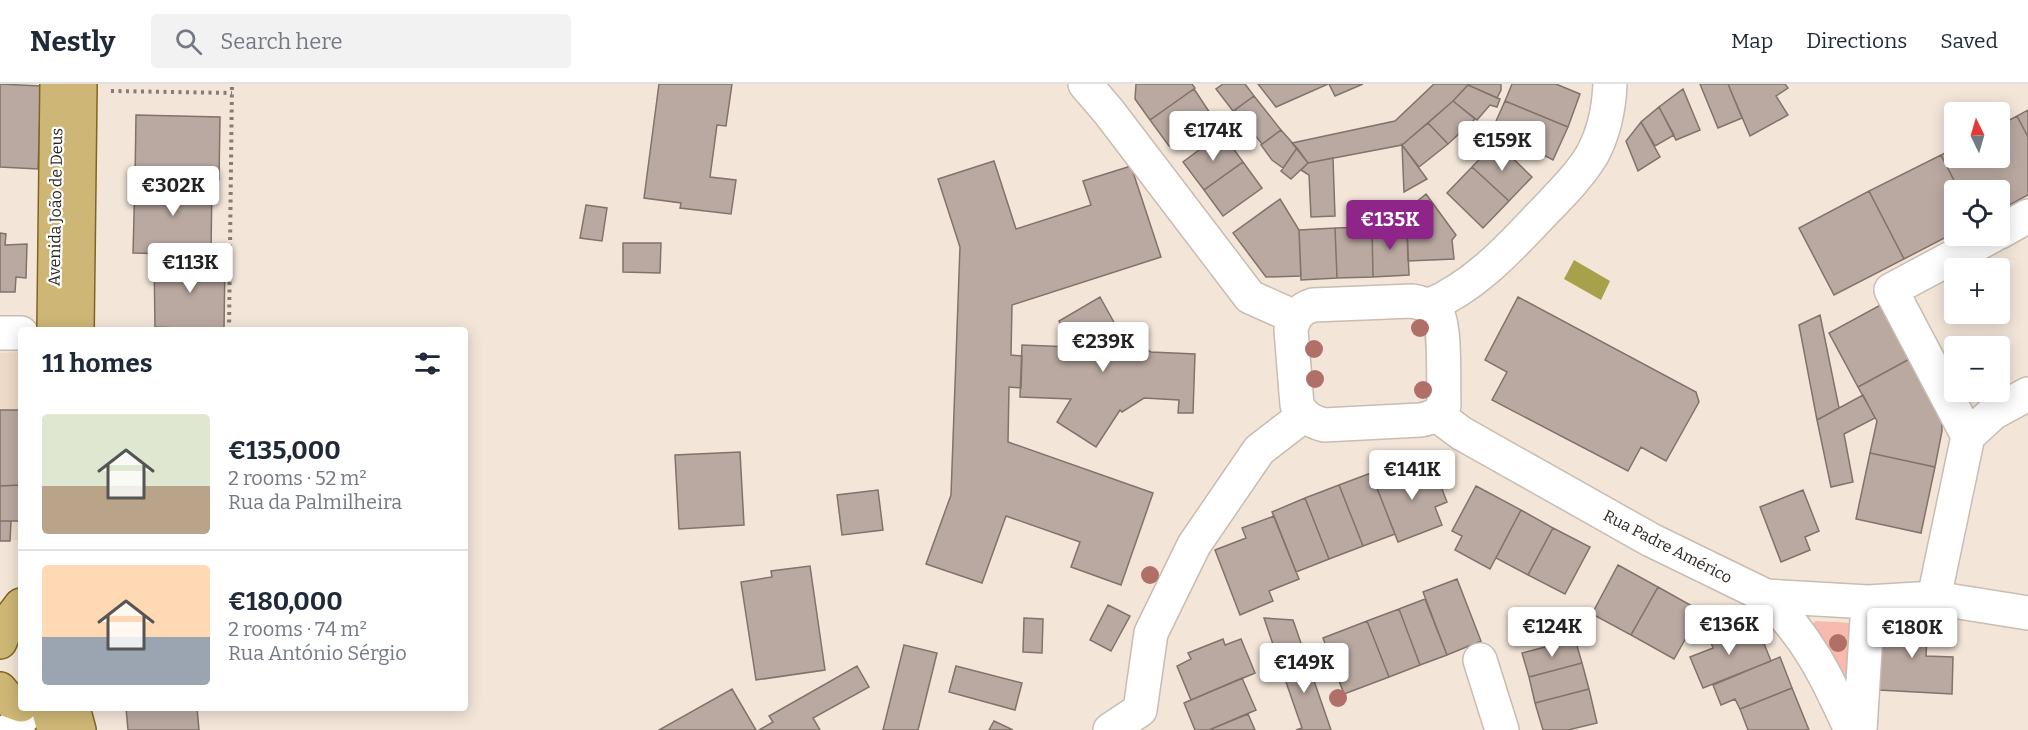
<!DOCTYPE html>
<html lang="en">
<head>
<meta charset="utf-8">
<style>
  body { margin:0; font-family:Bitter,serif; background:#f2f2f3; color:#1f2937; height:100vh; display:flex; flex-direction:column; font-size:22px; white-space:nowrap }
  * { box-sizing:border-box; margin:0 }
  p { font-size:20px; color:#747a83 }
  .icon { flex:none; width:33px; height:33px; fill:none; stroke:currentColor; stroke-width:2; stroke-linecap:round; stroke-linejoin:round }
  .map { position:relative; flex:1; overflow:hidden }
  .side { position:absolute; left:18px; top:243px; width:450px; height:384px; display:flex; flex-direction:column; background:#fff; border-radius:6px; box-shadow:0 3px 15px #0003 }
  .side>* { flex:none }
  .needle { width:39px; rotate:355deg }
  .buttons { position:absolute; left:1944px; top:18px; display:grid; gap:12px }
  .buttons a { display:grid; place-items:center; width:66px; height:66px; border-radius:6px; background:#fff; box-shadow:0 3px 15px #0003; font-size:30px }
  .price { position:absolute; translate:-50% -51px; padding:0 14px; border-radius:6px; background:#fff; color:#222; font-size:20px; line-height:39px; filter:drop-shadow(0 2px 3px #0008) }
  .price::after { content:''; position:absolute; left:50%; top:36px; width:18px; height:14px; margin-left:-9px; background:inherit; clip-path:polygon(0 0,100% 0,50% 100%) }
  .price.selected { background:#902589; color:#fff }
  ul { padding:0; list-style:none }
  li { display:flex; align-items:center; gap:18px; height:150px; padding:0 24px }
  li+li { border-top:2px solid #e0e1e3 }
  li span { display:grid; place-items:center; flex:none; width:168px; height:120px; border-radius:6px; color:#555 }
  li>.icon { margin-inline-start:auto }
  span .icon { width:72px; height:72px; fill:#fffc; stroke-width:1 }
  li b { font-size:26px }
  h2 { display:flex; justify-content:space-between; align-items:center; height:72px; padding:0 24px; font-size:26px }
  header { display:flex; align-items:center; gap:36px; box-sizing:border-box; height:84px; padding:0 30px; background:#fff; border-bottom:2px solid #e0e1e3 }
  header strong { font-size:28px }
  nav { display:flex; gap:33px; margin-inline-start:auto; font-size:21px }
  .search { width:420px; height:54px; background:#f2f2f3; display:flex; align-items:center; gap:15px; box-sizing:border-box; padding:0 21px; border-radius:6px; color:#747a83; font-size:22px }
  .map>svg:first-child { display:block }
  .built { fill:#eddac9 }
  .green { fill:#f8b9af }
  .water { fill:#a6a14a }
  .building { fill:#baa9a1; stroke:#81726a; stroke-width:1.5 }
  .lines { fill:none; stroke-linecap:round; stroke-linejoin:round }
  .minor-casing { stroke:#c9bcb0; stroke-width:36 }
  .major-casing { stroke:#80651c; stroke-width:36 }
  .path { stroke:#857d74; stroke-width:4; stroke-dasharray:3 4.5; stroke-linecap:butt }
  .minor { stroke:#fff; stroke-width:33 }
  .major { stroke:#ceb776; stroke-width:33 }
  .tree { fill:#b07068 }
  .labels { text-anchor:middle; stroke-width:4.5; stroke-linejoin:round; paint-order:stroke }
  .street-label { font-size:16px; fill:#2a2520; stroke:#fff }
</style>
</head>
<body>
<header>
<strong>Nestly</strong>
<div class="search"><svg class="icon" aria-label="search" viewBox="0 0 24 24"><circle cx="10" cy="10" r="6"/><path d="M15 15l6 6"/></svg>Search here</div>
<nav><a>Map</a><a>Directions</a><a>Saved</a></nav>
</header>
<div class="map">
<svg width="2028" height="646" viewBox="0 0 2028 646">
  <rect width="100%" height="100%" fill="#f3e6d9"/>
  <path class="built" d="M21,268v188h-21v-187z"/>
  <path class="green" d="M1816,537l35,2 -4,62 -34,-56v-6z"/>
  <path class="water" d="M1574,176l36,21 -9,19 -37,-21z"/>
  <path class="building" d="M0,0l41,2 -3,83 -38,-2z
    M659,0h73l-6,42 -9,-1 -7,52 26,3 -5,34 -51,-6 1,-5 -37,-5z
    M1136,0h56l3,4 -45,32 -15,-21z
    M1223,0h22l9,12 -21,15 -17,-22z
    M1258,0h70l-52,23z
    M1329,0h34l-28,12z
    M1434,0h35l-16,17 -51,44 -94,18 -16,-20 103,-22z
    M1469,0h32v6l-4,8 -29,-13z
    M1512,0h44l24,10 -12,33 -63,-26z
    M1700,0h28l14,34 -24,10z
    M1728,0h57l3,4 -12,8 12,19 -38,21z
    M1468,1l32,14 -3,8 -7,-2 -13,15 -24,-19z
    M1194,5l18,27 -43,30 -19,-26z
    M1683,5l17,41 -24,10 -17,-33z
    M1254,12l27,34 -19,14 -27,-34z
    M1453,17l22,18 -27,25 -20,-21z
    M1505,17l63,26 -15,33 -60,-32z
    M1659,23l15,28 -19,11 -14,-24z
    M2028,26v27l-11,-21z
    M136,31l84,2 -1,63 -84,-1z
    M2017,32l11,21v58l-28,15v-20h-41l-18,-35 13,-7v10h46v-33z
    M1641,38l19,35 -22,14 -12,-30z
    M1428,39l20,21 -29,23 -17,-22z
    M1281,46l16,18 -14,20 -11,-8 -11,-15z
    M1222,49l21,29 -39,28 -21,-28z
    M1496,58l36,35 -23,24 -37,-34z
    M1402,61l25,34 -23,13z
    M1297,64l11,15 -17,16 -10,-8z
    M1941,71l18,35h-5v43l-50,26 -35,-68z
    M1333,74l2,58 -24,1 -2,-42 -8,-5 7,-7z
    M994,77l22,68 75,-24 -8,-24 48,-15 30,91 -149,48 -1,50 11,1 -1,32 -12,-1 -1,55 145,51 -32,92 -50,-18 9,-25 -74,-26 -24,67 -56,-19 25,-69 9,-248 -22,-68z
    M1243,78l19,26 -39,28 -19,-26z
    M1472,83l37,34 -26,27 -36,-35z
    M135,95l77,1 -1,75 -78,-2z
    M1869,107l35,68 -70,36 -35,-67z
    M1426,110l30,41 -4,5 2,19 -46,2 -2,-58h9z
    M1280,115l19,31 2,46 -35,1 -33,-44z
    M586,121l21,3 -5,33 -22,-3z
    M1407,142l2,49 -36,2 -1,-50z
    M1372,143l1,50 -36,1 -2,-50z
    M1335,144l2,50 -36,2 -2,-50z
    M0,149l6,1 -1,11 22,-1 -1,34 -10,-1 -1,15h-15z
    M623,159h38l-1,30 -37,-1z
    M154,174l71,2 -1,70 -69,-3z
    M1100,213l21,38 4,-1 26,18 44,2 -2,59h-15l1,-13 -35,-2 -22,14 -2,-2 -24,37 -39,-25 14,-23 -51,-2 2,-52 51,2 -14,-26z
    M1518,213l178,95 3,10 -33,59 -25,-14 -13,24 -136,-71 15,-28 -22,-12z
    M1886,218l29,54 -57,31 -29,-54z
    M1820,231l19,93 -22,12 -18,-95z
    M1915,272l26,47 1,28 -7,36 -65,-14 7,-32 -19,-34z
    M1863,311l12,23 -31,16 9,48 -22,5 -14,-67z
    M0,326h21l-1,75 -20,1z
    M740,368l4,73 -65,4 -4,-74z
    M1870,369l65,14 -14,66 -65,-14z
    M1431,377l16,41 -12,5 7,18 -44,17 -23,-59z
    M1371,389l24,61 -32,12 -24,-61z
    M20,401v36h-20v-35z
    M1339,401l24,61 -34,13 -24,-61z
    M1476,402l45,24 -31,59 -35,-19 7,-14 -10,-5z
    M878,406l5,40 -41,5 -5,-40z
    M1803,406l16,41 -14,6 5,13 -29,12 -21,-55z
    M1305,414l24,61 -33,13 -24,-60z
    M1521,426l32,18 -25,47 -32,-17z
    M1274,432l25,63 -30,12 4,10 -33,14 -25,-65 31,-12 -4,-10z
    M0,437h11l-1,20h-10z
    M1553,444l37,19 -25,47 -37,-19z
    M1618,481l40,22 -27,48 -39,-21z
    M810,482l15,104 -69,10 -15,-98 31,-5 -1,-6z
    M1457,495l24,62 -34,14 -24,-63z
    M1658,503l43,24 -27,48 -43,-24z
    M1425,515l22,56 -27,10 -21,-56z
    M1108,521l22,11 -19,35 -21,-11z
    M1399,525l21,56 -31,12 -22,-56z
    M1883,532l45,2 -2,38 27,1 -1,37 -73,-4z
    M1024,534l19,1 -1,34 -19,-1z
    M1264,534l29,2 11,32 -25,10z
    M1367,537l22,56 -45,17 -21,-56z
    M1738,539l8,19 15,-6 10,25 -68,27 -13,-31 23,-9 -5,-13z
    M1223,555l2,6 16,-6 14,34 -64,27 -14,-34 14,-7 -3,-6z
    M1575,555l7,24 -53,14 -7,-24z
    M904,561l33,8 -19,77h-35z
    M1304,568l27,78h-35l6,-2 -23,-66z
    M1780,573l12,31 -52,21 -5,-10 -14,6 -8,-20z
    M1582,579l7,26 -54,14 -6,-26z
    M857,582l12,21 -56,31 7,12h-61l14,-8 -4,-6z
    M956,582l66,17 -7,27 -66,-18z
    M1242,594l14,32 -47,20h-14l-11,-27z
    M1792,604l17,42h-61l-8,-21z
    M732,605l24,41h-97z
    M1589,605l8,34 -29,7h-25l-8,-27z
    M126,624h71l2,22h-71z
    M1248,630l7,16h-46z
    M994,637l19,9h-24z"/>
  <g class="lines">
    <defs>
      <path id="minor" d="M1085,0l24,28 141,185 45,20
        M2000,148l28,-16
        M1412,217c10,2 19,4 25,12 9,11 6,76 7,93 -7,10 -13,12 -24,14l-96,5c-14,-4 -20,-8 -27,-20l-6,-75c3,-14 9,-21 22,-25z
        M1428,222c44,-18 78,-54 110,-88 19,-20 40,-40 54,-63 12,-22 17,-47 18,-71
        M0,249h21
        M1437,331l24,18 190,107 115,56 102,6 66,-4 94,15
        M1968,352l-77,-146 101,-54
        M1766,512c42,41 61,81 85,134
        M1934,514l34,-162 25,-23 35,-19
        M1480,576l22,70
        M10,646l22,-22
        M1110,646l30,-20 11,-77 43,-88 65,-95 39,-30 3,-9
        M1860,646l8,-128"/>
      <path id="major" d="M54,246l3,-246
        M77,246l3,-246
        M0,558l8,-20 13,-17
        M0,605l10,12 11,4
        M48,624l6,22
        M73,624l6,22"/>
    </defs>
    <use href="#minor" class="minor-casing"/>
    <use href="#major" class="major-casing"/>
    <path class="path" d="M111,7l121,2
      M229,246l3,-246"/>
    <use href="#minor" class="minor"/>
    <use href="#major" class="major"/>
  </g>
  <g class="tree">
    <circle cx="1420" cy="244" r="9"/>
    <circle cx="1314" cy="265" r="9"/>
    <circle cx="1315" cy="295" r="9"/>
    <circle cx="1423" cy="306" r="9"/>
    <circle cx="1150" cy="491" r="9"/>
    <circle cx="1838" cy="559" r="9"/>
    <circle cx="1326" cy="584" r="9"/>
    <circle cx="1338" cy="614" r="9"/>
  </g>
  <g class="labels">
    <g class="street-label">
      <text transform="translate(55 123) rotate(-89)" y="6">Avenida João de Deus</text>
      <text transform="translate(1668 462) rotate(27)" y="6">Rua Padre Américo</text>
    </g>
  </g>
</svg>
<div class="buttons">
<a><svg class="needle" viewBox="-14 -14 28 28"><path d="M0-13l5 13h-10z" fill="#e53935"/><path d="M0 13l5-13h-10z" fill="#747a83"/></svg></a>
<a><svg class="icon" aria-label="locate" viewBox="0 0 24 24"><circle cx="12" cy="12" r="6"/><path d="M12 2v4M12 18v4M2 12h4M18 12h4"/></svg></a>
<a>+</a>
<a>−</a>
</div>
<b class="price" style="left:1213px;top:78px">€174K</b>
<b class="price" style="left:1502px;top:88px">€159K</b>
<b class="price" style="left:173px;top:133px">€302K</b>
<b class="price selected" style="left:1390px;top:167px">€135K</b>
<b class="price" style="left:190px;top:210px">€113K</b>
<b class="price" style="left:1103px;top:289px">€239K</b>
<b class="price" style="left:1412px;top:417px">€141K</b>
<b class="price" style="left:1729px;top:572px">€136K</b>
<b class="price" style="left:1552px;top:574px">€124K</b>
<b class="price" style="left:1912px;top:575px">€180K</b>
<b class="price" style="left:1304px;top:610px">€149K</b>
<section class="side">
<h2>11 homes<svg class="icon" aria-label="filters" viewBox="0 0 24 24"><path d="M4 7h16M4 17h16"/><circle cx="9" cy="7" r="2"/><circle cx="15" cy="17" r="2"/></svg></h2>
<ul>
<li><span style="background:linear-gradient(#dfe7d0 60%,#b9a48a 0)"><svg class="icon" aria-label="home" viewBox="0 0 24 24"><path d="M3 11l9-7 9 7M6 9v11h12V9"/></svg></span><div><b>€135,000</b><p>2 rooms · 52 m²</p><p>Rua da Palmilheira</p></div></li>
<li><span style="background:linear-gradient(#ffd9b3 60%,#9aa5b1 0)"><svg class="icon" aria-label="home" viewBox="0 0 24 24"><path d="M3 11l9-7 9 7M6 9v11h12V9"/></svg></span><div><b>€180,000</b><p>2 rooms · 74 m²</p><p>Rua António Sérgio</p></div></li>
</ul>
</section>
</div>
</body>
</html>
